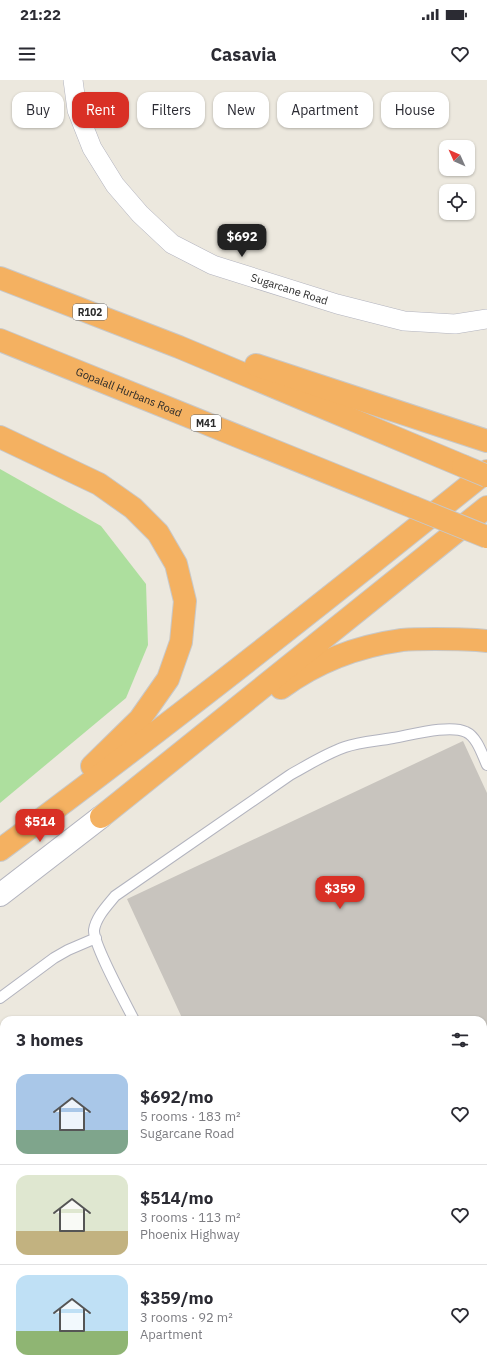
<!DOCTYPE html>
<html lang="en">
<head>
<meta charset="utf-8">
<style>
  body { margin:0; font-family:"IBM Plex Sans",sans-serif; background:#f2f2f3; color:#2b2b33; height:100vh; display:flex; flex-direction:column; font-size:15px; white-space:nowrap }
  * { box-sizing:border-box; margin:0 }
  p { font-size:13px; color:#7c7c81 }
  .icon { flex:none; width:22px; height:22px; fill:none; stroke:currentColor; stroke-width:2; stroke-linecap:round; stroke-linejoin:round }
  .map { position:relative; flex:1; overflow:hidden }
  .panel { position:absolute; left:0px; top:936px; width:487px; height:356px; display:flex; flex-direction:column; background:#fff; border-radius:12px 12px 0 0; box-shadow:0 1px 3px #0004 }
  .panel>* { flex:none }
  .hud { position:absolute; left:12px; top:12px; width:463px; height:36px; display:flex; gap:8px }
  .needle { width:26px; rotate:315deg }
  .tools { position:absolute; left:439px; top:60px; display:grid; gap:8px }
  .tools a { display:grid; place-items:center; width:36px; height:36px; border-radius:8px; background:#fff; box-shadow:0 1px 3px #0004; font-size:20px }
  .price { position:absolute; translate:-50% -34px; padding:0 9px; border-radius:8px; background:#d93025; color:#fff; font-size:13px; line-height:26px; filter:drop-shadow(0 1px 2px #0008) }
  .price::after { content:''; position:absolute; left:50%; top:24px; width:12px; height:9px; margin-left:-6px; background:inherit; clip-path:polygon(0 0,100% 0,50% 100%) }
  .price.active { background:#222; color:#fff }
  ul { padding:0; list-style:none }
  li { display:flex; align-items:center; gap:12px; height:100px; padding:0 16px }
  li+li { border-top:1px solid #e1e1e2 }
  li span { display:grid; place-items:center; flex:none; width:112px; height:80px; border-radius:12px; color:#555 }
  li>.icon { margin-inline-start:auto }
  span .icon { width:48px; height:48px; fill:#fffc; stroke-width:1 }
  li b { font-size:17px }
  h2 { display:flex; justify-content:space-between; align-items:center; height:48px; padding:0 16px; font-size:17px }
  .chip { padding:0 14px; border-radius:12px; background:#fff; box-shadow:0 1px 3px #0004; font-size:14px; line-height:36px }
  .chip.active { background:#d93025; color:#fff }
  .status { display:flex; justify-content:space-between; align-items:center; height:28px; padding:0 20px; background:#fff; direction:ltr }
  .status svg { height:11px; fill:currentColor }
  header { display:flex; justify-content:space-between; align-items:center; height:52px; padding:0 16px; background:#fff; font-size:18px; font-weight:700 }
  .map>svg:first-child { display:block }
  .green { fill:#addf9e }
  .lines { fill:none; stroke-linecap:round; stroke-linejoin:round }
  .stream { stroke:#78bee7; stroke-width:5.5 }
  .building { fill:#c8c4be }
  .lane-casing { stroke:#b2b3be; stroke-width:12 }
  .street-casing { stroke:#b2b3be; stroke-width:20 }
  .secondary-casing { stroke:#b2b3be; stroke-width:24 }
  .highway-casing { stroke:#c8c8c8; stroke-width:24 }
  .lane { stroke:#fff; stroke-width:10 }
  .street { stroke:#fff; stroke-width:19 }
  .secondary { stroke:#fff; stroke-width:22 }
  .highway { stroke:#f4b161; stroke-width:22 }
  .highway-bridge-casing { stroke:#c8c8c8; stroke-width:24; stroke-linecap:butt }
  .highway-bridge { stroke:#f4b161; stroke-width:22 }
  .labels { text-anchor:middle; stroke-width:3; stroke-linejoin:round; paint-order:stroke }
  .shield { fill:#fff; stroke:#6b6b6b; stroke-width:1 }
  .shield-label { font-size:10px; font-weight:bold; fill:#2b2b2b }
  .street-label { font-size:11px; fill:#2b2b2b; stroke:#fff }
</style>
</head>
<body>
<div class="status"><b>21:22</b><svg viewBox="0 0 49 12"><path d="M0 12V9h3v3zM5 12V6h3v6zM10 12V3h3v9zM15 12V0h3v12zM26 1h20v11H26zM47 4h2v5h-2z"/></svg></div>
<header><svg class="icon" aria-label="menu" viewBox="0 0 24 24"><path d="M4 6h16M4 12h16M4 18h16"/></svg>Casavia<svg class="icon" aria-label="heart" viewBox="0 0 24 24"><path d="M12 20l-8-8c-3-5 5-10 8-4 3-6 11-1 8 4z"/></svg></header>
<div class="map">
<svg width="487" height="1292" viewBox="0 0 487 1292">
  <rect width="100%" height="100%" fill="#ece8de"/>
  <path class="green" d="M0,389l101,57 45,58 2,61 -22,53 -126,105z"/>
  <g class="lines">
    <path class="stream" d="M483,1149l4,-1
      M286,1292l1,-4"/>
  </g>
  <path class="building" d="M463,661l24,52v287l-4,2v-62h-300l-56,-121z
    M0,1018l4,3v10l-3,4 -1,-1z
    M4,1063v48l-4,-3v-40z"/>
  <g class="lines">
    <defs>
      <path id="lane" d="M0,918l54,-40 14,-8 28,-12
        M134,940c-8,-16 -41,-76 -40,-90 2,-13 13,-24 21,-34l175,-121c18,-10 35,-21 55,-28 15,-5 32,-6 48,-9 18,-3 57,-14 73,-6 11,5 16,22 21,33
        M0,1053l4,3
        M0,1115l4,3
        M483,1265l4,-2"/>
      <g id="street">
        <path id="s1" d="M73,0l4,30 15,38 23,37 25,29 32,30 41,21 124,39 67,17 51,3 32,-5"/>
      </g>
      <path id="secondary" d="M0,815l101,-78
        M0,1246l4,3
        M0,1268l4,2
        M30,1288l6,4
        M59,1288l6,4"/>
      <g id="highway">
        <path d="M0,198l179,69 284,119"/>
        <path id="s2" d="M0,260l413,167"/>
        <path d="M256,285l231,76"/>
        <path d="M0,357l99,47 34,24 25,25 18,31 9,37 -4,41 -13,37 -28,40 -48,47"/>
        <path d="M281,608c35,-26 78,-42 121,-48 11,-1 22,-1 33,-1 18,0 34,0 52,2"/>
        <path d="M101,737l386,-310"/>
        <path d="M0,770c165,-122 327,-250 487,-379"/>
      </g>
    </defs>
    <use href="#lane" class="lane-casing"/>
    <use href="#street" class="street-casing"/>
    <use href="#secondary" class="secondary-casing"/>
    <use href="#highway" class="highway-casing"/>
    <use href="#lane" class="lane"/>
    <use href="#street" class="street"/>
    <use href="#secondary" class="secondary"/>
    <use href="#highway" class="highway"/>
    <defs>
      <path id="highway-bridge" d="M463,386l24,10
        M413,427l74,30"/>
    </defs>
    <use href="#highway-bridge" class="highway-bridge-casing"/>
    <use href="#highway-bridge" class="highway-bridge"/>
  </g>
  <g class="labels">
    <g class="shield">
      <rect x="73" y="224" width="34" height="16" rx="3"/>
      <rect x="191" y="335" width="30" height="16" rx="3"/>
    </g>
    <g class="shield-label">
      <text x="90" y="236">R102</text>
      <text x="206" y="347">M41</text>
    </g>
    <g class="street-label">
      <text dy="4" stroke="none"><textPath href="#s1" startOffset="323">Sugarcane Road</textPath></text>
      <text dy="4" stroke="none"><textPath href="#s2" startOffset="139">Gopalall Hurbans Road</textPath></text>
    </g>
  </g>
</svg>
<div class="tools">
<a><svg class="needle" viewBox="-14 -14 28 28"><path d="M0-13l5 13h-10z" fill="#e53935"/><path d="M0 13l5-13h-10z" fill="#7c7c81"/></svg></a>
<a><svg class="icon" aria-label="locate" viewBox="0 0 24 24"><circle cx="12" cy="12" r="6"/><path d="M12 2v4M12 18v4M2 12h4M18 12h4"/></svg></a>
</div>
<b class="price active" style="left:242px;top:178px">$692</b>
<b class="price" style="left:40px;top:763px">$514</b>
<b class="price" style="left:340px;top:830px">$359</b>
<div class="hud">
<a class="chip">Buy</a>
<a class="chip active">Rent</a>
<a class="chip">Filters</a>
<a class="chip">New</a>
<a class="chip">Apartment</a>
<a class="chip">House</a>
</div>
<section class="panel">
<h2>3 homes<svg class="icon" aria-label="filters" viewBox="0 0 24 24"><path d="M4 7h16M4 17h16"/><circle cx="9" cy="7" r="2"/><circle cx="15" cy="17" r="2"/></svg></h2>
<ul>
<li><span style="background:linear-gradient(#a9c7e8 70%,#7fa58c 0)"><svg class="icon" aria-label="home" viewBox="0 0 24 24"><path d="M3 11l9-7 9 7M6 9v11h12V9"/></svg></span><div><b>$692/mo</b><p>5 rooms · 183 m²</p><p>Sugarcane Road</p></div><svg class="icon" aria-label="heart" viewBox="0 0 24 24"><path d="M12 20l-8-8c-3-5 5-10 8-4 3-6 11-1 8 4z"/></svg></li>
<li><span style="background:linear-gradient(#dfe7d0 70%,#c2b280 0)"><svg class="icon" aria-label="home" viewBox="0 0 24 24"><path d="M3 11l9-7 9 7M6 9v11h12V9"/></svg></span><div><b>$514/mo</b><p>3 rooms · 113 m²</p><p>Phoenix Highway</p></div><svg class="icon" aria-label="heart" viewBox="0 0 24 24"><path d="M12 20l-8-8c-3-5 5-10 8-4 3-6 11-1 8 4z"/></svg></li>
<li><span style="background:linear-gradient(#bfe0f5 70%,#8fb573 0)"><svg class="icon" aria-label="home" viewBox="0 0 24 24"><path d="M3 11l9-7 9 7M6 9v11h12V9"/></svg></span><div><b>$359/mo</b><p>3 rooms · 92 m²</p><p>Apartment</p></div><svg class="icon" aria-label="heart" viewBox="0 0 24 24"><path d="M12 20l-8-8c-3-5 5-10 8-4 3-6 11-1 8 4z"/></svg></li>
</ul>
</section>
</div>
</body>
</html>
